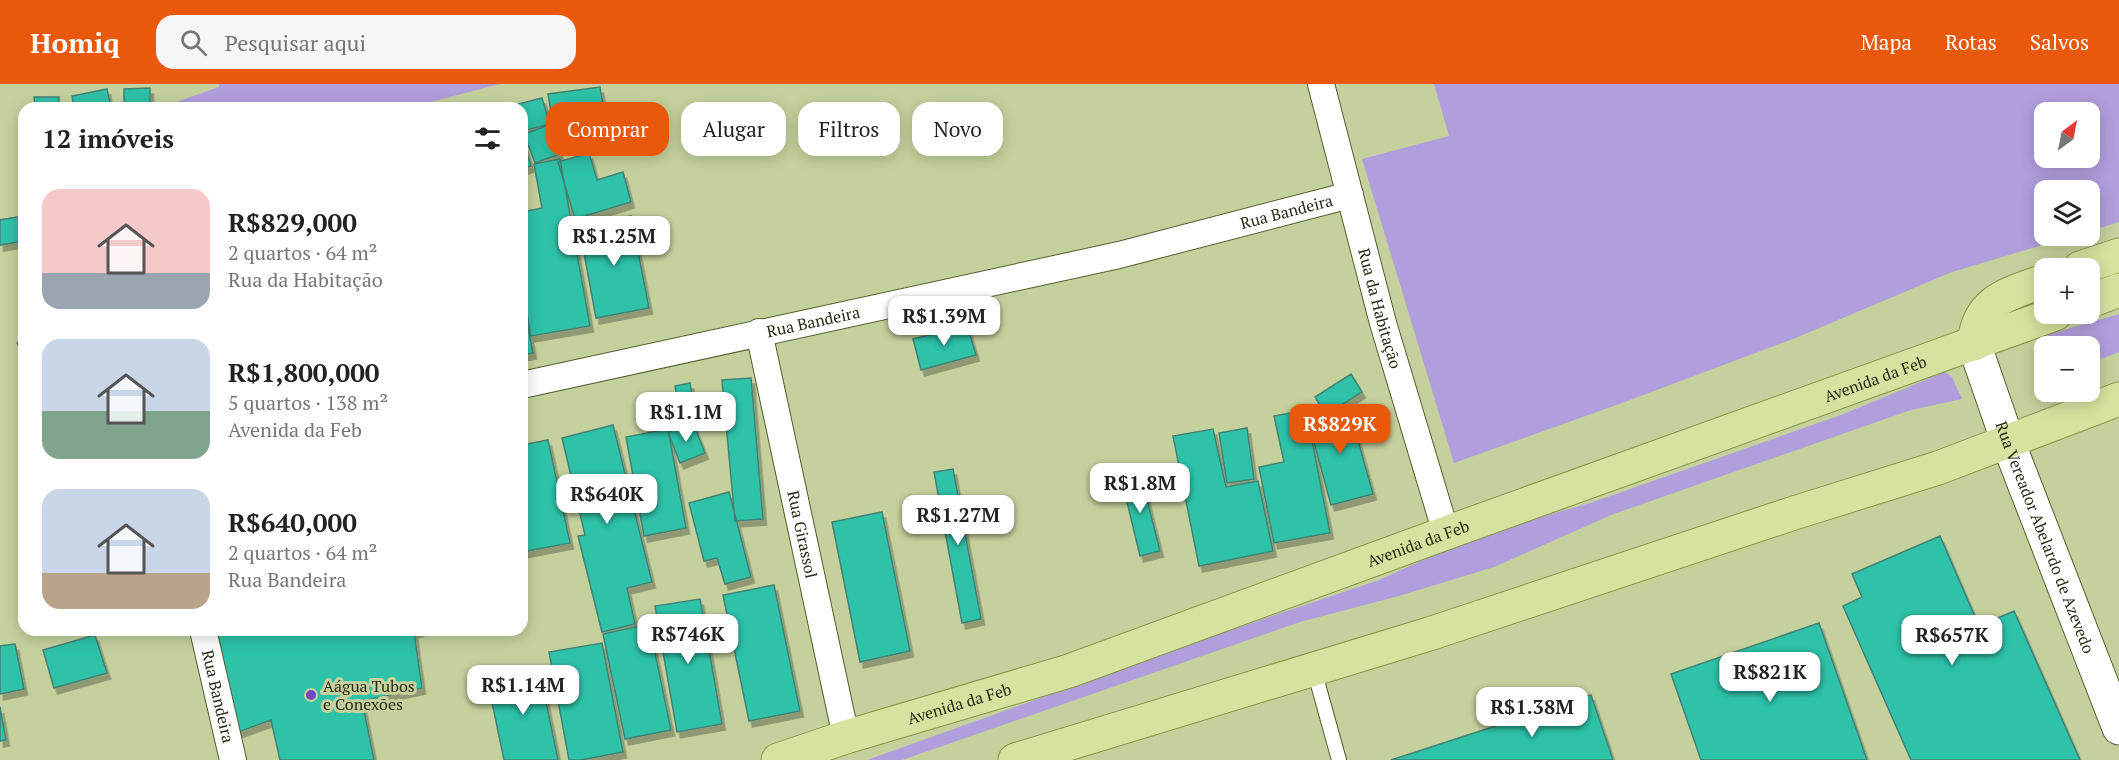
<!DOCTYPE html>
<html lang="pt">
<head>
<meta charset="utf-8">
<style>
  body { margin:0; font-family:"PT Serif",serif; background:#f6f6f6; color:#222; height:100vh; display:flex; flex-direction:column; font-size:22px; white-space:nowrap }
  * { box-sizing:border-box; margin:0 }
  p { font-size:20px; color:#767676 }
  .icon { flex:none; width:33px; height:33px; fill:none; stroke:currentColor; stroke-width:2; stroke-linecap:round; stroke-linejoin:round }
  .map { position:relative; flex:1; overflow:hidden }
  .panel { position:absolute; left:18px; top:18px; width:510px; height:534px; display:flex; flex-direction:column; background:#fff; border-radius:18px; box-shadow:0 3px 15px #0003 }
  .panel>* { flex:none }
  .banner { position:absolute; left:546px; top:18px; width:570px; height:54px; display:flex; gap:12px }
  .needle { width:39px; rotate:32deg }
  .fabs { position:absolute; left:2034px; top:18px; display:grid; gap:12px }
  .fabs a { display:grid; place-items:center; width:66px; height:66px; border-radius:12px; background:#fff; box-shadow:0 3px 15px #0003; font-size:30px }
  .price { position:absolute; translate:-50% -51px; padding:0 14px; border-radius:12px; background:#fff; color:#222; font-size:20px; line-height:39px; filter:drop-shadow(0 2px 3px #0008) }
  .price::after { content:''; position:absolute; left:50%; top:36px; width:18px; height:14px; margin-left:-9px; background:inherit; clip-path:polygon(0 0,100% 0,50% 100%) }
  .price.selected { background:#ea580c; color:#fff }
  ul { padding:0; list-style:none }
  li { display:flex; align-items:center; gap:18px; height:150px; padding:0 24px }
  li span { display:grid; place-items:center; flex:none; width:168px; height:120px; border-radius:18px; color:#555 }
  li>.icon { margin-inline-start:auto }
  span .icon { width:72px; height:72px; fill:#fffc; stroke-width:1 }
  li b { font-size:26px }
  h2 { display:flex; justify-content:space-between; align-items:center; height:72px; padding:0 24px; font-size:26px }
  .chip { padding:0 21px; border-radius:18px; background:#fff; box-shadow:0 3px 15px #0003; font-size:21px; line-height:54px }
  .chip.selected { background:#ea580c; color:#fff }
  header { display:flex; align-items:center; gap:36px; box-sizing:border-box; height:84px; padding:0 30px; background:#ea580c; color:#fff }
  header strong { font-size:28px }
  nav { display:flex; gap:33px; margin-inline-start:auto; font-size:21px }
  .search { width:420px; height:54px; background:#f6f6f6; display:flex; align-items:center; gap:15px; box-sizing:border-box; padding:0 21px; border-radius:18px; color:#767676; font-size:22px }
  .map>svg:first-child { display:block }
  .green { fill:#b19edd; fill-rule:evenodd }
  .building { fill:#2fc2a9; stroke:#428375; stroke-width:1.5; filter:url(#shadow) }
  .lines { fill:none; stroke-linecap:round; stroke-linejoin:round }
  .lane-casing { stroke:#555e2e; stroke-width:16 }
  .street-casing { stroke:#555e2e; stroke-width:28 }
  .secondary-casing { stroke:#555e2e; stroke-width:35 }
  .primary-casing { stroke:#869545; stroke-width:35 }
  .lane { stroke:#fff; stroke-width:14 }
  .street { stroke:#fff; stroke-width:26 }
  .secondary { stroke:#fff; stroke-width:33 }
  .primary { stroke:#d6e29f; stroke-width:33 }
  .poi-dot { fill:#7747bf; stroke:#c5d19d; stroke-width:2 }
  .labels { text-anchor:middle; stroke-width:6; stroke-linejoin:round; paint-order:stroke }
  .street-label { font-size:16px; fill:#262a16; stroke:#c5d19d }
  .poi-label { font-size:16px; fill:#262a16; stroke:#c5d19d; text-anchor:start }
</style>
</head>
<body>
<header>
<strong>Homiq</strong>
<div class="search"><svg class="icon" aria-label="search" viewBox="0 0 24 24"><circle cx="10" cy="10" r="6"/><path d="M15 15l6 6"/></svg>Pesquisar aqui</div>
<nav><a>Mapa</a><a>Rotas</a><a>Salvos</a></nav>
</header>
<div class="map">
<svg width="2119" height="676" viewBox="0 0 2119 676">
  <defs>
    <filter id="shadow"><feDropShadow dx="3.5" dy="6" stdDeviation="0" flood-color="#0004"/></filter>
  </defs>
  <rect width="100%" height="100%" fill="#c5d19d"/>
  <path class="green" d="M219,0h281l-93,24h-233l-1,-5 46,-16z
    M1434,0h685v138l-29,9v-41h-46v46h29l-121,36 -159,67 -171,64 -168,60 -92,-304 87,-23zM2044,28h46v46h-46z
    M2119,230v38l-29,11v-17h-46v21c-10,-13 -9,-24 6,-33z
    M1945,288l7,5 10,22 -51,11 -263,92 -37,13 -117,52 -95,29 -99,26 -398,138h-35l349,-125 163,-55 73,-33 53,-20 85,-24 251,-88z"/>
  <path class="building" d="M600,3l6,37 -52,7 -6,-37z
    M150,4v20h-26v-19z
    M107,5l4,19h-37l-2,-12z
    M34,13h25v11h-24z
    M542,14l8,26 -28,7v-23h-19z
    M549,41l11,29 -25,9 -11,-29z
    M522,53l9,29 -9,3z
    M589,69l8,27 26,-8 8,30 -56,17 -17,-57z
    M560,75l30,167 -59,10 -9,-51v-73l20,-4 -8,-44z
    M24,132v25l-24,4v-25z
    M631,132l18,92 -53,10 -17,-92z
    M522,213l11,56 -11,2z
    M967,241l9,30 -55,15 -8,-31z
    M24,255v17l-7,-13z
    M1351,290l11,18 -36,23 -11,-18z
    M751,294l12,141 -28,2 -13,-141z
    M690,299l6,37 -14,3 -7,-37z
    M1348,321l25,89 -42,11 -24,-89z
    M1306,326l24,123 -56,10 -15,-76 25,-5 -10,-46z
    M693,339l12,30 -25,10 -12,-31z
    M613,341l39,157 -25,6 8,36 -33,8 -24,-96 7,-1 -23,-97z
    M1247,344l7,51 -27,4 -8,-50z
    M668,345l18,99 -42,8 -18,-99z
    M1213,345l13,58 32,-6 15,70 -74,15 -26,-130z
    M548,356l22,103 -48,9v-107z
    M953,385l28,150 -19,4 -28,-151z
    M1140,388l20,79 -20,5 -19,-79z
    M729,408l22,85 -26,7 -8,-26 -13,3 -15,-58z
    M882,428l28,139 -50,11 -28,-140z
    M1940,452l39,90 35,-15 66,149h-169l-68,-154 19,-9 -10,-23z
    M774,501l26,126 -51,10 -26,-126z
    M700,515l22,125 -45,8 -22,-126z
    M1819,539l48,137h-166l-30,-86z
    M649,540l22,106 -46,9 -22,-105z
    M217,546h204l-7,2 8,56 -60,13 12,59h-94l-9,-40 -33,12z
    M95,551l12,38 -53,15 -11,-38z
    M602,559l21,109 -42,8h-12l-20,-108z
    M15,560l9,45 -24,5v-48z
    M539,584l19,92h-54l-17,-82z
    M1591,611l22,65h-222z
    M0,623l6,33 -6,1z"/>
  <g class="lines">
    <defs>
      <path id="lane" d="M1314,586l25,90"/>
      <g id="street">
        <path id="s1" d="M1321,0l62,239 63,210"/>
        <path id="s2" d="M759,248l87,405"/>
        <path id="s3" d="M522,301l597,-130 231,-60"/>
        <path id="s4" d="M203,546l30,130"/>
      </g>
      <g id="secondary">
        <path id="s5" d="M1974,260l34,98 111,286"/>
      </g>
      <g id="primary">
        <path d="M2080,184l39,-13"/>
        <path d="M2090,217l29,-11"/>
        <path d="M1974,260c4,-45 35,-50 70,-63"/>
        <path id="s6" d="M778,676l68,-23 223,-66 377,-138 609,-219"/>
        <path d="M1015,676l414,-126 365,-121 144,-45 181,-69"/>
      </g>
    </defs>
    <use href="#lane" class="lane-casing"/>
    <use href="#street" class="street-casing"/>
    <use href="#secondary" class="secondary-casing"/>
    <use href="#primary" class="primary-casing"/>
    <use href="#lane" class="lane"/>
    <use href="#street" class="street"/>
    <use href="#secondary" class="secondary"/>
    <use href="#primary" class="primary"/>
  </g>
  <circle class="poi-dot" cx="311" cy="611" r="6"/>
  <g class="labels">
    <g class="street-label">
      <text dy="6" stroke="none"><textPath href="#s3" startOffset="784">Rua Bandeira</textPath></text>
      <text dy="6" stroke="none"><textPath href="#s1" startOffset="232">Rua da Habitação</textPath></text>
      <text dy="6" stroke="none"><textPath href="#s3" startOffset="298">Rua Bandeira</textPath></text>
      <text dy="6" stroke="none"><textPath href="#s6" startOffset="1162">Avenida da Feb</textPath></text>
      <text dy="6" stroke="none"><textPath href="#s2" startOffset="207">Rua Girassol</textPath></text>
      <text dy="6" stroke="none"><textPath href="#s5" startOffset="206">Rua Vereador Abelardo de Azevedo</textPath></text>
      <text dy="6" stroke="none"><textPath href="#s6" startOffset="676">Avenida da Feb</textPath></text>
      <text dy="6" stroke="none"><textPath href="#s4" startOffset="68">Rua Bandeira</textPath></text>
      <text dy="6" stroke="none"><textPath href="#s6" startOffset="190">Avenida da Feb</textPath></text>
    </g>
    <g class="poi-label">
      <text x="323" y="608">Aágua Tubos<tspan x="323" dy="18">e Conexões</tspan></text>
    </g>
  </g>
</svg>
<div class="fabs">
<a><svg class="needle" viewBox="-14 -14 28 28"><path d="M0-13l5 13h-10z" fill="#e53935"/><path d="M0 13l5-13h-10z" fill="#767676"/></svg></a>
<a><svg class="icon" aria-label="layers" viewBox="0 0 24 24"><path d="M12 4l9 5-9 5-9-5zM3 14l9 5 9-5"/></svg></a>
<a>+</a>
<a>−</a>
</div>
<b class="price" style="left:614px;top:183px">R$1.25M</b>
<b class="price" style="left:944px;top:263px">R$1.39M</b>
<b class="price" style="left:686px;top:359px">R$1.1M</b>
<b class="price selected" style="left:1340px;top:371px">R$829K</b>
<b class="price" style="left:1140px;top:430px">R$1.8M</b>
<b class="price" style="left:607px;top:441px">R$640K</b>
<b class="price" style="left:958px;top:462px">R$1.27M</b>
<b class="price" style="left:688px;top:581px">R$746K</b>
<b class="price" style="left:1952px;top:582px">R$657K</b>
<b class="price" style="left:1770px;top:619px">R$821K</b>
<b class="price" style="left:523px;top:632px">R$1.14M</b>
<b class="price" style="left:1532px;top:654px">R$1.38M</b>
<div class="banner">
<a class="chip selected">Comprar</a>
<a class="chip">Alugar</a>
<a class="chip">Filtros</a>
<a class="chip">Novo</a>
</div>
<section class="panel">
<h2>12 imóveis<svg class="icon" aria-label="filters" viewBox="0 0 24 24"><path d="M4 7h16M4 17h16"/><circle cx="9" cy="7" r="2"/><circle cx="15" cy="17" r="2"/></svg></h2>
<ul>
<li><span style="background:linear-gradient(#f6c9c9 70%,#9aa5b1 0)"><svg class="icon" aria-label="home" viewBox="0 0 24 24"><path d="M3 11l9-7 9 7M6 9v11h12V9"/></svg></span><div><b>R$829,000</b><p>2 quartos · 64 m²</p><p>Rua da Habitação</p></div></li>
<li><span style="background:linear-gradient(#c9d6e8 60%,#7fa58c 0)"><svg class="icon" aria-label="home" viewBox="0 0 24 24"><path d="M3 11l9-7 9 7M6 9v11h12V9"/></svg></span><div><b>R$1,800,000</b><p>5 quartos · 138 m²</p><p>Avenida da Feb</p></div></li>
<li><span style="background:linear-gradient(#c9d6e8 70%,#b9a48a 0)"><svg class="icon" aria-label="home" viewBox="0 0 24 24"><path d="M3 11l9-7 9 7M6 9v11h12V9"/></svg></span><div><b>R$640,000</b><p>2 quartos · 64 m²</p><p>Rua Bandeira</p></div></li>
</ul>
</section>
</div>
</body>
</html>
